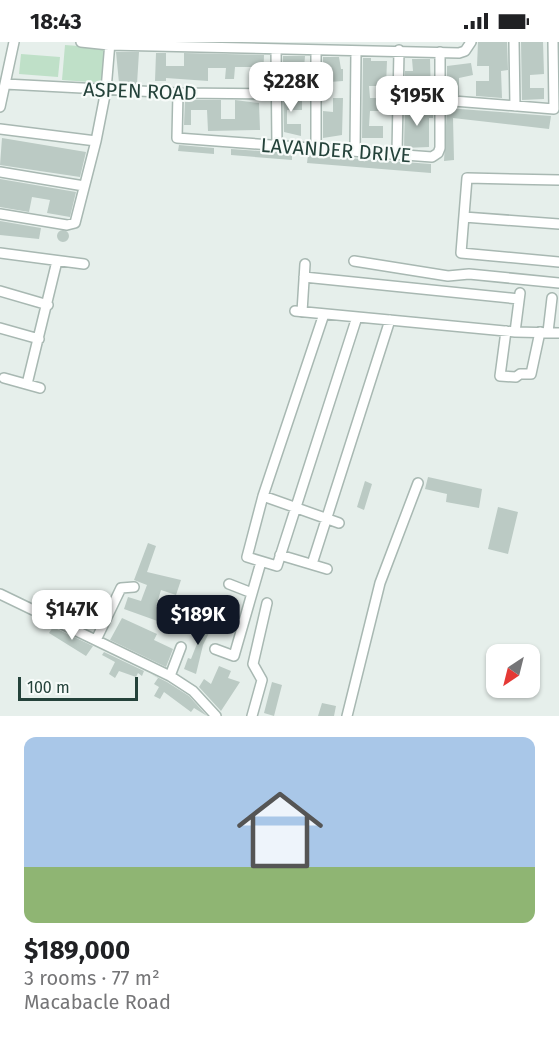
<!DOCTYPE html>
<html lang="en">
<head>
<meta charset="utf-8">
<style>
  body { margin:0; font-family:"Fira Sans",sans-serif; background:#f6f6f6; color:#202124; height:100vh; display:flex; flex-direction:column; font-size:22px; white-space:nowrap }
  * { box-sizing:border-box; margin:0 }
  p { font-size:20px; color:#757577 }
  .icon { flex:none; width:33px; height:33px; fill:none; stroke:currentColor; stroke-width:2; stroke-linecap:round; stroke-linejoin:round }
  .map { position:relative; height:674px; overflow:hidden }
  .sheet { display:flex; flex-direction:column; background:#fff; flex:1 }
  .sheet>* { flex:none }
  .needle { width:39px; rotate:215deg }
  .fabs { position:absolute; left:486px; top:602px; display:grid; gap:12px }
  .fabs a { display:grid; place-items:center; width:54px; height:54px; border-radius:12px; background:#fff; box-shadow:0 2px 4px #0004; font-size:30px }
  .scale { position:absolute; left:18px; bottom:15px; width:120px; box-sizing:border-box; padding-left:6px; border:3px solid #24423a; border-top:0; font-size:16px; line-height:21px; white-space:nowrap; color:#24423a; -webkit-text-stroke:4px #f7fbf9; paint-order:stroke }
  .price { position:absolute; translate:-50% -51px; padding:0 14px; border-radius:12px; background:#fff; color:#222; font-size:20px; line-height:39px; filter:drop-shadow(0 2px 3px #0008) }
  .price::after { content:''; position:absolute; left:50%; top:36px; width:18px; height:14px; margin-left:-9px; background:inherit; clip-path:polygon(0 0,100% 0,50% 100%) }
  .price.selected { background:#111827; color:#fff }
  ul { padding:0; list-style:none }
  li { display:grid; align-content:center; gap:12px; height:318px; padding:0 24px }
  li span { display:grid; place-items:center; height:186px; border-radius:12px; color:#555 }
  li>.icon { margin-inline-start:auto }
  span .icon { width:108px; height:108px; fill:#fffc; stroke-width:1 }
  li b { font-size:26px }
  .status { display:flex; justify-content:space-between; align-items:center; height:42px; padding:0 30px; background:#fff; direction:ltr }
  .status svg { height:16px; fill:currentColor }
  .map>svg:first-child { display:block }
  .green { fill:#bfe0c8 }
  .building { fill:#bbcac4 }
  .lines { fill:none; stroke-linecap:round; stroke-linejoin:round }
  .minor-casing { stroke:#a8b8b2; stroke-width:12 }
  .minor { stroke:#fff; stroke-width:9 }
  .labels { text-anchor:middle; stroke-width:4.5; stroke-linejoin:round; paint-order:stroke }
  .street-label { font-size:20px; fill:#24423a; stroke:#f7fbf9 }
</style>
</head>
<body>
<div class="status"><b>18:43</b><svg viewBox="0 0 49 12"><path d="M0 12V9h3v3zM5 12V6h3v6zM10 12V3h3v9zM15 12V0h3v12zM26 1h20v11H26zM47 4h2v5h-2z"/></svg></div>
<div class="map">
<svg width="559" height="674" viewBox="0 0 559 674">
  <rect width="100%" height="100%" fill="#e6efeb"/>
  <path class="green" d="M65,3l41,3 -2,35 -42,-3z
    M21,12l39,3 -2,20 -39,-3z"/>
  <path class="building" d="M478,0h29l1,28 -7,1 1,27 -26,-2v-15h13v-15h-12z
    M521,0h22l1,32 -14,1v13h14v11l-22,1z
    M116,10h23l-2,32 -18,-1z
    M156,11h10v13h18v-13l80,2 -1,27h-11v-15h-17l-1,12h-9l1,-11h-18v13l-42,-3v3h-11z
    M283,14h22l-2,25h-11l1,-14h-10z
    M323,15h16l2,12h2v12l-14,1 1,12h-7z
    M363,16h8v3h16l-1,25h-17l1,12h16v13h-16l-1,15h14v12h-21z
    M412,17h18l1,37h-7v-9l-14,-1 -1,-3 -4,1v-13h8z
    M471,21l2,12 -14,3v17l-12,-1v-28z
    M283,43h4v13h15v12h-15v14h14v12l-17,-4z
    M333,56h10l-1,37 -19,3v-27l10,1z
    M185,58h36v19h14v-19l24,3 1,27 -52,1 -1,-21h-16v15h-7z
    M405,61h4v4l24,1v10h-4v29l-25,1z
    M447,66l104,8 -2,13 -96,-11 1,42 -10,1z
    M2,96l84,14 -6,25 -80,-12z
    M179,103l35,3v6l-36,-3z
    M231,107l61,4v7l-61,-5z
    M308,113l123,9v9l-124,-10z
    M0,137l76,13 -6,25 -23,-4 3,-13 -18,-3 -3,15 -29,-5z
    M0,179l41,7 -2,11 -39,-4z
    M57 194a6 6 0 1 1 12 0a6 6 0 1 1-12 0Z
    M428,435l54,12 -3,19 -33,-6 1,-8 -22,-5z
    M365,439l7,3 -8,26 -7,-3z
    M498,465l20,5 -10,42 -20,-5z
    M148,501l8,3 -9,26 34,8 -5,15 -15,-5 -5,17 11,4 -4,12 -39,-14 4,-12 13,4 6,-16 -13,-5z
    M67,553l21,10 3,-8 15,5 -12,27 -36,-15z
    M122,576l35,16 -3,6 19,9 -7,18 -56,-27z
    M197,578l15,7 -9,18 -7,29 -12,-5 4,-11 3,1 9,-23 -8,-4z
    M53,585l40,19 -7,10 -37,-23z
    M104,610l40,19 -2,5 -4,-3 -2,4 -17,-6 -4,7 -6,-4 6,-12 -13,-7z
    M219,624l12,5 -3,7 12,4 -19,29 -22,-24 5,-8 7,5z
    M151,632l16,8 22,14 18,20 -13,-8 -3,4 -27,-20 -4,7 -6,-3 5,-9 -5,-3 4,-6z
    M272,640l10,3 -8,31 -10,-3z
    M322,661l14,3 -2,10h-16z"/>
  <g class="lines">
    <defs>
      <path id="minor" d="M81,0l28,3 350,8 6,-2 6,-9
        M514,0l1,64
        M276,7l1,97
        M5,42l173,9 98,1
        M178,51l-1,45 255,19 6,-4 2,-5v-96
        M441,58l113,9 -1,-67
        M0,65l14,-65
        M0,87l96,12
        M316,107v-99
        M355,109l1,-100
        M397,111l2,-103
        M0,130l84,14
        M559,138l-92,-2 -6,75 98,9
        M0,172l67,11 8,-2 21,-82 10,-51 4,-48
        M464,175l95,7
        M0,211l84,11
        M354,219l94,15 21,-2 90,9
        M304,235l215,22
        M0,249l48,14
        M295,269l220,21 44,1
        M302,270l3,-48
        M324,272l-61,182 -16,61 30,9 80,-249
        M0,286l39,11
        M506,289l-6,45 16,1 4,-3h11l9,-42
        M515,290l5,-39
        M548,290l4,-34
        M4,336l36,10
        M27,342l30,-123
        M263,454l76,27
        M280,513l47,14
        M312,522l78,-244
        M229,542l23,9
        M0,552l170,82 23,15 23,25
        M227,577l16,6
        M96,598l25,-52 13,-1
        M215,607l19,7 27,-94
        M170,634l11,-29
        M252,674l10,-36 -9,-16 14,-61
        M347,674l33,-133 38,-100"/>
    </defs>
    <use href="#minor" class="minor-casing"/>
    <use href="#minor" class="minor"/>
  </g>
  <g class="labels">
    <g class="street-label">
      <text transform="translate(140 49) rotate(2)" y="7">ASPEN ROAD</text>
      <text transform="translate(336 108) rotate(4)" y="7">LAVANDER DRIVE</text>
    </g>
  </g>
</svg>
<div class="fabs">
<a><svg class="needle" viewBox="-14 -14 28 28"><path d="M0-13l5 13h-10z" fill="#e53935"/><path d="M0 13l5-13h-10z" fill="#757577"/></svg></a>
</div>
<div class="scale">100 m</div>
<b class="price" style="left:291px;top:71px">$228K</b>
<b class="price" style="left:417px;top:85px">$195K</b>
<b class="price" style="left:72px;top:599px">$147K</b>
<b class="price selected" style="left:198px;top:604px">$189K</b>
</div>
<section class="sheet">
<ul>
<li><span style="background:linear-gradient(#a9c7e8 70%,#8fb573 0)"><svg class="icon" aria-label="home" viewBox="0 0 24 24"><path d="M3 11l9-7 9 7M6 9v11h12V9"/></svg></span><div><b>$189,000</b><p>3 rooms · 77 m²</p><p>Macabacle Road</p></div></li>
</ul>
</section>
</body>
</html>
